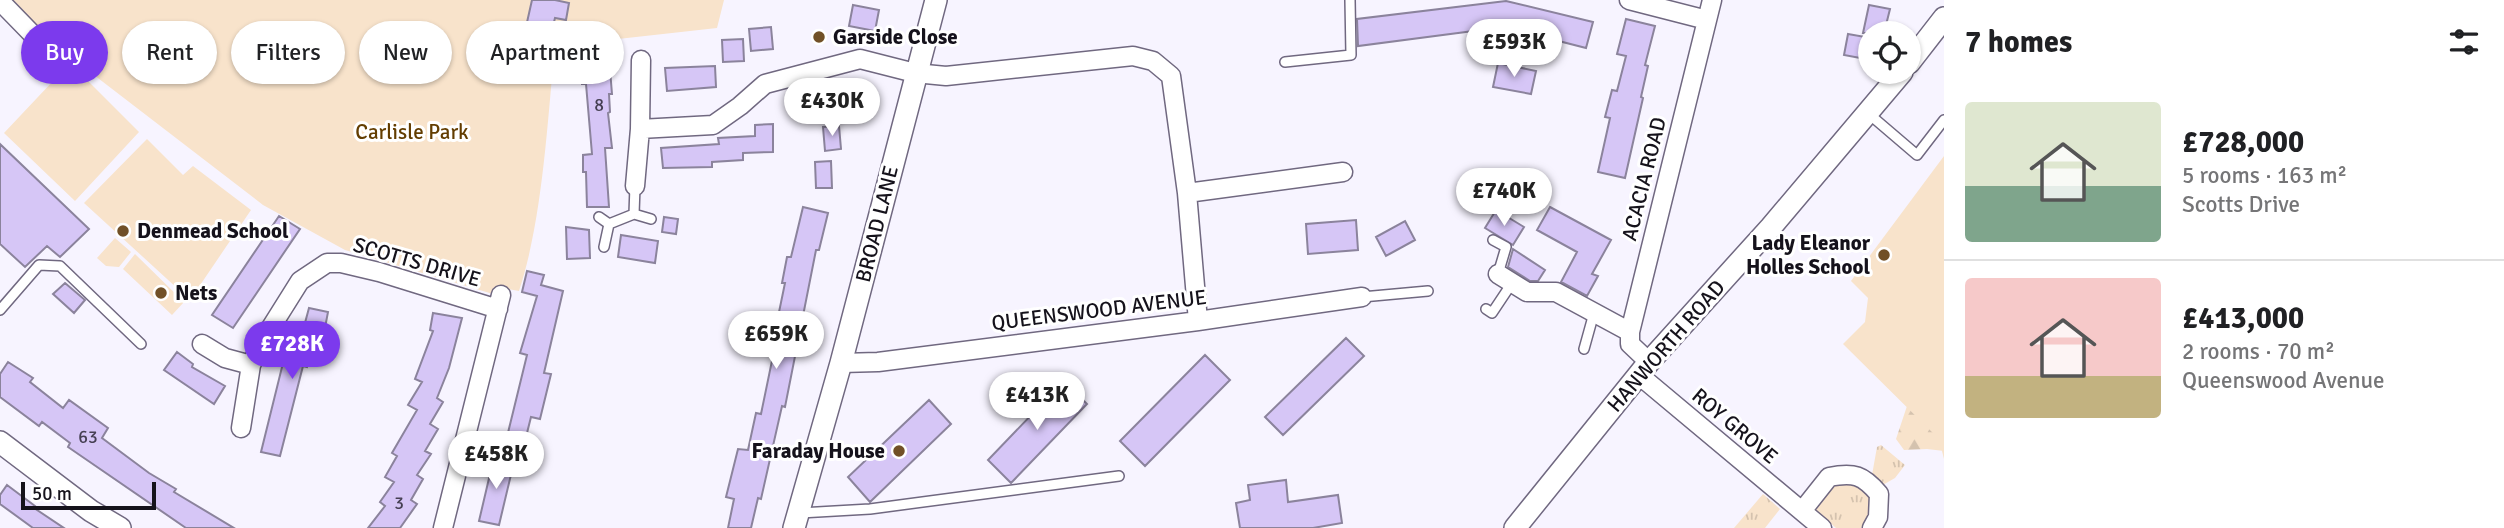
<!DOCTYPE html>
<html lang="en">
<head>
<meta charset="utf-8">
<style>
  body { margin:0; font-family:Signika,sans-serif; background:#f2f2f2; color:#202124; height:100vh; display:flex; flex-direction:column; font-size:26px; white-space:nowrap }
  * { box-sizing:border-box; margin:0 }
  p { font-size:23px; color:#757577 }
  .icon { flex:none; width:38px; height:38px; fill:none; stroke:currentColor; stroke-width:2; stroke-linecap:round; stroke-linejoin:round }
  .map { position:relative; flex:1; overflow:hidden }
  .drawer { display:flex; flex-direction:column; background:#fff; width:560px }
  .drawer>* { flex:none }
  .top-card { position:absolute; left:21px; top:21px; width:665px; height:63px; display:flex; gap:14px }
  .tools { position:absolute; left:1858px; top:21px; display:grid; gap:14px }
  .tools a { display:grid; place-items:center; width:63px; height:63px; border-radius:50%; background:#fff; box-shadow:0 2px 5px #0004; font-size:35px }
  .scale { position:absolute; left:21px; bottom:18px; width:135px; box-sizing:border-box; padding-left:7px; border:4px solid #15121b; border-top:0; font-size:19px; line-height:24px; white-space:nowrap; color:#15121b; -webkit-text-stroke:5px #fff; paint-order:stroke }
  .price { position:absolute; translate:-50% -60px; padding:0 16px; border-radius:24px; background:#fff; color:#222; font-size:23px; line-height:46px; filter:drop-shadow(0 2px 4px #0008) }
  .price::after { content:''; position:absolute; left:50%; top:42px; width:21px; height:16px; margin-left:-10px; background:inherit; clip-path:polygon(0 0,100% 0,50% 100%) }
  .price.active { background:#7c3aed; color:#fff }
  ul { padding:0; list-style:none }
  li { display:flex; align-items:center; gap:21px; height:175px; padding:0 21px }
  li+li { border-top:2px solid #e0e0e0 }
  li span { display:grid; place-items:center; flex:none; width:196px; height:140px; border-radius:7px; color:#555 }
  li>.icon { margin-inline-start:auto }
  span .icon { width:84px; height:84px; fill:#fffc; stroke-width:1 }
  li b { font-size:30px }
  h2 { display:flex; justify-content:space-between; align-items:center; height:84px; padding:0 21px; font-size:30px }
  .chip { padding:0 24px; border-radius:32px; background:#fff; box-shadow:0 2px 5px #0004; font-size:24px; line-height:63px }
  .chip.active { background:#7c3aed; color:#fff }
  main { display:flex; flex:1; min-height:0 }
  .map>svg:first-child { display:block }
  .grass { fill:url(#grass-tufts) }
  .forest { fill:url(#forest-firs) }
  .park { fill:#f8e3cb }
  .building { fill:#d6c6f6; stroke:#8b839c; stroke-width:2 }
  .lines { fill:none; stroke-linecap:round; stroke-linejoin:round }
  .service-casing { stroke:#706880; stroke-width:12 }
  .minor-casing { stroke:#706880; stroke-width:21 }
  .tertiary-casing { stroke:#706880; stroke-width:24 }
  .service { stroke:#fff; stroke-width:9 }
  .minor { stroke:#fff; stroke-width:18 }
  .tertiary { stroke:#fff; stroke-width:21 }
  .poi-dot { fill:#715027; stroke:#fff; stroke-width:2.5 }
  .labels { text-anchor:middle; stroke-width:6; stroke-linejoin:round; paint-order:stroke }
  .number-label { font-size:18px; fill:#453f52 }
  .poi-label { font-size:21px; font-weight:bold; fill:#15121b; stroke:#fff; text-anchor:start }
  .park-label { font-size:21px; fill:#633d00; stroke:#fff }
  .street-label { font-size:21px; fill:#15121b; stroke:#fff }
</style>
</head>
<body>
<main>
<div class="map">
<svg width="1944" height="528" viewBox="0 0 1944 528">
  <defs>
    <pattern id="grass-tufts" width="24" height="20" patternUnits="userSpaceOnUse" patternTransform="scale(1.75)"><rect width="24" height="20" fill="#f8e3cb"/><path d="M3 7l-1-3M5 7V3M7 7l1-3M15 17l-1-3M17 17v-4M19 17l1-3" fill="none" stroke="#d4c2ae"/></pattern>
    <pattern id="forest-firs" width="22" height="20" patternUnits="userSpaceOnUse" patternTransform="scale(1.75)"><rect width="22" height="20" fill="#f8e3cb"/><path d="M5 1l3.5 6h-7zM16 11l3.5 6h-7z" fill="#d4c2ae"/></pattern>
  </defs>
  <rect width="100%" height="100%" fill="#f7f4ff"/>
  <path class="grass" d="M1881,445l24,20 -10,13 -14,8 -9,-11 5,-28z
    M1847,480l17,5c9,16 10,29 -3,43h-25l-24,-21 22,-24z
    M1763,494l17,15 -15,19h-31z"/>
  <path class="forest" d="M1910,397l34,9v45l-17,-2 -23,1 -8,-11z"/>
  <path class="park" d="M13,0h711l-7,28 -162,18c-8,77 -12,172 -36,245l-23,-4 -3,7 -148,-44 -82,-45 -212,-163z
    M70,63l69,69 -64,69 -71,-68z
    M147,139l36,36 10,-9 58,44 -61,90 -106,-97z
    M1944,156v303l-5,-20 -96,-95 22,-22 3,-24 -17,-17z
    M115,238l16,14 -12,15 -13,-1 -9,-8z
    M135,254l49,48 -12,13 -49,-46z"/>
  <path class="building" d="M532,0h23l14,3 -3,17 -11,-2 -9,37 -25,-6z
    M1506,1l87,21 -7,26 -82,-21 -146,19 -1,-27z
    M853,5l26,5 -4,21 -26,-5z
    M1869,5l21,4 -6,24h-21z
    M1626,19l29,7 -10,39 3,1 -7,31 2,1 -18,80 -27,-6 12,-54 -5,-1 7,-27 5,1 9,-35 -9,-2z
    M771,27l2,22 -22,2 -2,-22z
    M1848,34l23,4v22l-27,-5z
    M743,39l1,22 -21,1 -1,-22z
    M608,45l4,49h-3l1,18 -2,1 4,35h-7l4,59h-22l-1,-35h-3v-17l9,-1 -6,-70h-4l-1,-19h4l-1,-18z
    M1498,63l38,8 -5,23 -38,-7z
    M715,66l1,21 -49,4 -2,-23z
    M848,89l1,26 -16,1 -1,-26z
    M773,124v28l-30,1v7l-31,2v5l-49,1 -2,-20 58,-4 -1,-6 37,-2v-11z
    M839,126l2,23 -16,2 -2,-24z
    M0,144l89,85 -29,28 -13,-11 -22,21 -25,-23z
    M831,161l1,27h-16l-1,-26z
    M803,207l25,6 -9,37h-3l-31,157 -3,-1 -21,93 -3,-1 -7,30h-23l6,-29 -8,-2 12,-48 10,1 8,-37 5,1 13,-63 -13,-3 7,-34 10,3 7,-34h-3l5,-26h4z
    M1550,207l61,33 -19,34 6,2 -11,20 -26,-14 16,-30 -40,-22z
    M1496,210l28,17 -11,18 -28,-17z
    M279,216l21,13 -67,99 -21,-13z
    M664,217l14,2 -2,15 -14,-2z
    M1356,220l2,30 -50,4 -2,-30z
    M1405,221l10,19 -29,16 -10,-19z
    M566,227l23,3 1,28 -23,1z
    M621,235l37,6 -3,22 -37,-6z
    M1513,249l32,21 -7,11h-8l-22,-14z
    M527,271l17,4 -3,10 22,6 -19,82 7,1 -11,45 -9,-2 -8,32 -18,-4 22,-90 -7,-2 17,-57 -15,-4z
    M65,283l20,17 -11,13 -21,-19z
    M309,308l19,4 -4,21 -7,-1 -10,35 -4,-1 -23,90 -19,-4 22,-89 3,1 9,-32 7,2z
    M433,313l29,5 -13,50 -12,30 6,4 -13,22 8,5 -13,22 6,3 -14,21 6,4 -12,21 6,4 -17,24h-32l17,-22 -5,-4 14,-20 -9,-5 12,-21 -5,-3 25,-43 -9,-5 14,-23 -7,-3 18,-48 -3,-1z
    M1346,338l18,18 -81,79 -18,-18z
    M177,352l16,12 -1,3 33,19 -11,18 -50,-34z
    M1205,355l25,25 -85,86 -25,-25z
    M8,362l25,16 -3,4 33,26 6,-8 39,28 -6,10 47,35 27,16 -2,3 60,36h-48l-118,-81 2,-4 -28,-21 -3,4 -39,-29v-23z
    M1064,381l23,23 -76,79 -23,-23z
    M929,400l22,24 -81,78 -22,-25z
    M494,457l20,5 -15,63 -20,-4z
    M1286,480l2,22 50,-7 4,28 -29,5h-73l-4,-25 14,-3 -2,-15z
    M7,485l28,21 -1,2 30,20h-31l-33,-24v-9z"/>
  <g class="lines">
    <defs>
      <path id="service" d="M1285,62l66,-7 -1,-55
        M1869,114l48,41 27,-35
        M635,186l-1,28 17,5
        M599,217l10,7
        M1493,240l13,7 -8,27
        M604,247l5,-23 25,-10
        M1362,297l66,-6
        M1486,309l6,4 20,-30
        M0,310l39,-45 21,1 81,78
        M1584,349l10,-36
        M800,513l70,-4 249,-33"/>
      <path id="minor" d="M1629,0l78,20
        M0,1l36,37
        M640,129l73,-4 27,-19 25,-22 95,-25 55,14 31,3 187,-20 20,5 18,15 16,117 11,128
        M635,186l5,-57 1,-69
        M1187,193l156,-21
        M1498,274l29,18h29l74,40
        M202,344l23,14 26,7
        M1649,362l-19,-18v-12l82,-332
        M841,363l37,-1 320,-41 164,-24
        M1639,375l183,153
        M241,428l10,-63 12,-25 37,-59 27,-18h14l38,9 119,37
        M1802,511l27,-34c25,-5 34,-2 50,17l-1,23 -6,11
        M443,528l58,-233"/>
      <path id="tertiary" d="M1909,63l35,-45
        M0,442l91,69 29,17
        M794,528l47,-165 95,-363
        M1515,528l134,-166 122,-135 131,-155"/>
    </defs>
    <use href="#service" class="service-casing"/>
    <use href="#minor" class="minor-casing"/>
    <use href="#tertiary" class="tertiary-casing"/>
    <use href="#service" class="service"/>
    <use href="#minor" class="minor"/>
    <use href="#tertiary" class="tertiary"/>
  </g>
  <g class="poi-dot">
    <circle cx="819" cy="37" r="7"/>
    <circle cx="123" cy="231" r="7"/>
    <circle cx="1884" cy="255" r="7"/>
    <circle cx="161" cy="293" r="7"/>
    <circle cx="899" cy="451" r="7"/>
  </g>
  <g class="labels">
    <g class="number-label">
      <text x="599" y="111">8</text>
      <text x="88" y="443">63</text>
      <text x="399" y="509">3</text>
    </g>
    <g class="poi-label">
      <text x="833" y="44">Garside Close</text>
      <text x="137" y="238">Denmead School</text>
      <text x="1870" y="250" text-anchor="end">Lady Eleanor<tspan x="1870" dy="24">Holles School</tspan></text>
      <text x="175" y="300">Nets</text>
      <text x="885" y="458" text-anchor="end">Faraday House</text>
    </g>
    <g class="park-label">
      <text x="412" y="139">Carlisle Park</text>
    </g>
    <g class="street-label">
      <text transform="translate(1644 179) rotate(-76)" y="7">ACACIA ROAD</text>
      <text transform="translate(877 224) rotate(-76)" y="7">BROAD LANE</text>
      <text transform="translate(417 262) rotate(16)" y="7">SCOTTS DRIVE</text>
      <text transform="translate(1099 310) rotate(-7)" y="7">QUEENSWOOD AVENUE</text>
      <text transform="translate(1666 346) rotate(-49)" y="7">HANWORTH ROAD</text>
      <text transform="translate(1735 426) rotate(40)" y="7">ROY GROVE</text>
    </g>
  </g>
</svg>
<div class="tools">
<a><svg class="icon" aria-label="locate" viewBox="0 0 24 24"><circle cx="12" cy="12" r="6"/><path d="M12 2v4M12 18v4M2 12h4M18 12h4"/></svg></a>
</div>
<div class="scale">50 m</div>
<b class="price" style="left:1514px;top:79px">£593K</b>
<b class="price" style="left:832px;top:138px">£430K</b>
<b class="price" style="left:1504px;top:228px">£740K</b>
<b class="price" style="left:776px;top:371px">£659K</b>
<b class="price active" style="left:292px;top:381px">£728K</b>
<b class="price" style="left:1037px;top:432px">£413K</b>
<b class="price" style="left:496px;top:491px">£458K</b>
<div class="top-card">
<a class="chip active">Buy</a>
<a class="chip">Rent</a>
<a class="chip">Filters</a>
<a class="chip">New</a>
<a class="chip">Apartment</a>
</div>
</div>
<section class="drawer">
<h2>7 homes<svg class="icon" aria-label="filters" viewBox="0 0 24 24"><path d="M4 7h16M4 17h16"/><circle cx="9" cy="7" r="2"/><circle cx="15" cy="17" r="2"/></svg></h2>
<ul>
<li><span style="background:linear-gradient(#dfe7d0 60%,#7fa58c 0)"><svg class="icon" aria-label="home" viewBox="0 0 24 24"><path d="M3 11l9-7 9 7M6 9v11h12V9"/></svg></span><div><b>£728,000</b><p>5 rooms · 163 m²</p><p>Scotts Drive</p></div></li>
<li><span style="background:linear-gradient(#f6c9c9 70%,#c2b280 0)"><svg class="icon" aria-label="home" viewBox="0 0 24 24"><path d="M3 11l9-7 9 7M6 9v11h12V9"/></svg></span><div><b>£413,000</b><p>2 rooms · 70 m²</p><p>Queenswood Avenue</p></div></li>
</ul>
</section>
</main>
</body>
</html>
